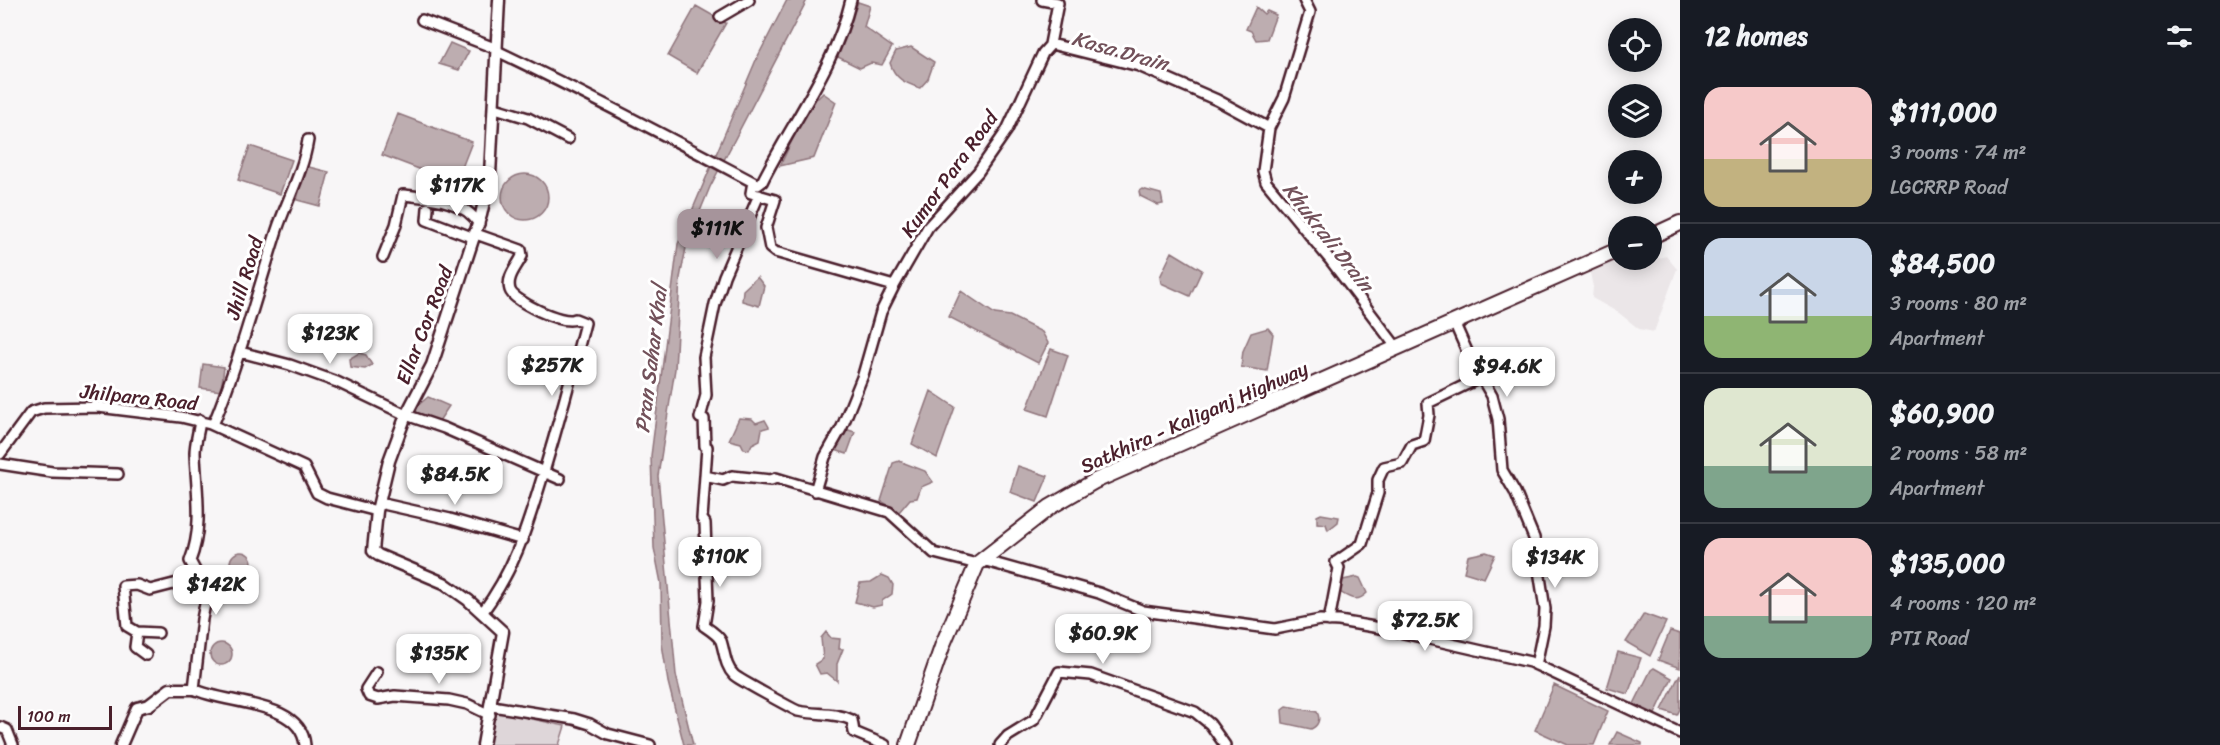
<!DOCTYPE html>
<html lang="en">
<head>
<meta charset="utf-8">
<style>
  body { margin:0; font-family:Sriracha,sans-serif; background:#20242c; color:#f1f3f6; height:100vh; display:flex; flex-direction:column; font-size:22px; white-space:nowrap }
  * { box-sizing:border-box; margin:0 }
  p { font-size:20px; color:#9ea1a6 }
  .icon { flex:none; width:33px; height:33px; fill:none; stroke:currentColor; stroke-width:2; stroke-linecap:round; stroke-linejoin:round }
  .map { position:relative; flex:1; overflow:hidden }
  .drawer { display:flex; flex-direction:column; background:#171b24; width:540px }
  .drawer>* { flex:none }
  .tools { position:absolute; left:1608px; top:18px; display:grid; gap:12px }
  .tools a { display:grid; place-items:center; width:54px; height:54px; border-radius:50%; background:#171b24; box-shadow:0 3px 15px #0003; font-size:30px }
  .scale { position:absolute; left:18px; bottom:15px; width:94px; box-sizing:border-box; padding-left:6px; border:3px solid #4a1f2b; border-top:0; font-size:16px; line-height:21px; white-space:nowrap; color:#4a1f2b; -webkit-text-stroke:4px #fff; paint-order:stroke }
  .price { position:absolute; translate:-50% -51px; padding:0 14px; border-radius:12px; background:#fff; color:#222; font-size:20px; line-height:39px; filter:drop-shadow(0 2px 3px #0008) }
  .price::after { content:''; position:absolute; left:50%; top:36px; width:18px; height:14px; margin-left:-9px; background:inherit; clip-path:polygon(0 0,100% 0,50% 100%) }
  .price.on { background:#a6949b; color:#111 }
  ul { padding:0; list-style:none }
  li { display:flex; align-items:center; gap:18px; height:150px; padding:0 24px }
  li+li { border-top:2px solid #363941 }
  li span { display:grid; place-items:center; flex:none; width:168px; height:120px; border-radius:18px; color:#555 }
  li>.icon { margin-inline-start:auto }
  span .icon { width:72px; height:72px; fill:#fffc; stroke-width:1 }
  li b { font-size:26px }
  h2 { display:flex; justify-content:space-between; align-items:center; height:72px; padding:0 24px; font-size:26px }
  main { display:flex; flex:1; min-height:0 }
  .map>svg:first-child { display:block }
  .built { fill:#ebe6e8 }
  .green { fill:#ded6d9; stroke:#947a82; stroke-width:1.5 }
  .water { fill:#bdadb0; stroke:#8f747b; stroke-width:1.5 }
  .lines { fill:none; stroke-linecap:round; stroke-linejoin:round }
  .minor-casing { stroke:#4a1f2b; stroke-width:14 }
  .major-casing { stroke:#4a1f2b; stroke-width:15 }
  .highway-casing { stroke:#4a1f2b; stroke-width:18 }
  .minor { stroke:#fff; stroke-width:9 }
  .major { stroke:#fff; stroke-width:10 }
  .highway { stroke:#fff; stroke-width:14 }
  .labels { text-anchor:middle; stroke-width:6; stroke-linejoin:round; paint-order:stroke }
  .street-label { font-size:20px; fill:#4a1f2b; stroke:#fff }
  .water-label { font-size:21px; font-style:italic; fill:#72515a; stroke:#fff }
</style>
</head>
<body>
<main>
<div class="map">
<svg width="1680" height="745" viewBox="0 0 1680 745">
  <rect width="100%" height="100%" fill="#f8f6f7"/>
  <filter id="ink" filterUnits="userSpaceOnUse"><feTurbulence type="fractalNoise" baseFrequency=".0167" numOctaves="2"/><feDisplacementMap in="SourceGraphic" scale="12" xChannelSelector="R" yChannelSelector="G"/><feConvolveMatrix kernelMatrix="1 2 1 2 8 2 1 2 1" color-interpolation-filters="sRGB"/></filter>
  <g filter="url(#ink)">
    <path class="built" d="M1618,255v5h21l4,3 23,-7 11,13 -23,63 -15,-3 -20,-16 -27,-15 1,-11 -4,-19z"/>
    <path class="green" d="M495,711l70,15 -6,19h-71z"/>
    <path class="water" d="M787,0h20l-97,187 -23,56 -7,35 -5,91 -17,107 18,199 17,70h-9l-16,-63 -6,-38 -1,-61 -7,-35 -3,-92 27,-212 78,-184z
      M858,2l12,4 -6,21 28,20 -10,18 -11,-2 -11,5 -22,-11c2,-20 14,-36 20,-55z
      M696,6l30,17 -29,50 -29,-17z
      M1256,7l8,7 3,-3 9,4 -9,24 -11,1 -5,-9 -5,-2z
      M450,43l19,8 -10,19 -20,-6z
      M911,47l23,15 -6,17 -8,9c-15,-5 -25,-9 -30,-25l6,-12z
      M823,93l13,9 -22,56 -34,8 32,-68h6z
      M398,114l74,28 -16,41 -74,-28z
      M250,146l42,14 -12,34 -42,-14z
      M305,166l24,6 -9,34 -23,-6z
      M502 197a23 23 0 1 1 46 0a23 23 0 1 1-46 0Z
      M1142,189l19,5 2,10 -5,1 -18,-9 -1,-5z
      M1172,252l30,18 -12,26 -29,-13 -1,-6z
      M757,277l7,9 -5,20 -17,-5 1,-11z
      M961,291l34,23 15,2 32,16 6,11 -10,20 -89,-46z
      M1268,328l5,6 -6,37 -26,-4 2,-16 8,-18z
      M1051,349l17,6 -20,61 -21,-7z
      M359,353l7,2 6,10 -7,4 -15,-2 -1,-8z
      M203,364l21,3 -3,24 -21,-3z
      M931,391l24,16 -18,51 -25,-14z
      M428,397l21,9 -10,15 -22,-7 -1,-7z
      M739,418l13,1 4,4 9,-3 4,7 -7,2 -2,11 -8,4 -3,6 -5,-1 -3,-6 -12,-3z
      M842,428l13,4 -8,22 -12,-4z
      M899,461l26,10 8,11 -12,5 -4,11 -7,1 -11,13 -18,-11 12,-38z
      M1018,466l30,10 -11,26 -27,-10z
      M1321,514l18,3 -1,5 -10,8 -2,-6 -9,-1v-7z
      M230 563a11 11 0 1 1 22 0a11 11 0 1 1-22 0Z
      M1486,552l9,3 -11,23 -20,-6 4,-16z
      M882,575l7,3 4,7 -1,9 -10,7v4l-9,2 -18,-5 5,-19 11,-1z
      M1357,577l3,1 7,15c-11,11 -18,4 -29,-2l5,-11z
      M1644,614l22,8 -16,34 -24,-14z
      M1670,631l10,3v34l-22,-8z
      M826,632l5,6 9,1 -1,10h4l-6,15v17l-10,-8 -7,1 -5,-10 8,-5 -2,-21z
      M210 654a11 11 0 1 1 22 0a11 11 0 1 1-22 0Z
      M1618,652l23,6 -13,36 -21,-6z
      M1654,668l18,10 -17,36 -21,-10 17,-34z
      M1680,674v35l-3,6 -15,-5z
      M1554,685l54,26 -14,34h-26l-33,-15z
      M1287,706l30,6c4,7 1,14 -6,17l-28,-6 -1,-13z
      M1617,732l25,11v2h-32z"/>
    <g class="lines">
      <defs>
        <path id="minor" d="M851,0c-16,67 -59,122 -89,182l-4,3 -5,-3 -2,11 24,7 -9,28 4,20 5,4 119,34
          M1042,0l16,3 -8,41
          M720,17l29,-17
          M422,20l75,29
          M497,51c87,41 171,86 256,131
          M495,108l33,10 40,21
          M1269,128l15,-30 26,-86 -6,-12
          M759,195l-35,81 -9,28 -11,53 2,38 -6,23 4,1 1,27 2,1 -5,72 3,4 3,78 -4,25c6,4 14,9 17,15 4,12 4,25 13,34 4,4 59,34 64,36 19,4 36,1 54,9l2,12 31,13
          M428,208l-1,12 47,18
          M476,234l45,16 1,6c-5,11 -16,21 -12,34 3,11 53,35 65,29l10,4c-13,51 -27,102 -42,152 -16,52 -28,94 -61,138
          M383,257l13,-32 7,-30c27,3 60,4 76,29
          M1454,322l16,36 22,38 6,23 4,51 13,22 19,46 11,71 -1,17 -8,39
          M240,352l50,13 47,17 69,33 38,13 116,51
          M200,420c-1,11 -5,22 -5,33 1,37 9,72 -5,108l7,13 12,10 -7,35 -8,70c31,16 107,11 111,56
          M213,425c26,-63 43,-129 64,-195 10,-30 26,-58 31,-90
          M0,454l31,-42 13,-4 54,-1 83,10 29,7 94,43 13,26 10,5 50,13
          M0,464l52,8 66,2
          M705,476l18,4 9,-4 39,4 5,-2 113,34 45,41 43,11 9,-3 113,32 44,18 132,18 45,-9 19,1 47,8 144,33 150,71
          M815,491l10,-34 17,-30 21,-52 18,-63 13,-26 34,-59 50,-55 29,-42 36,-77 8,-9 88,22 78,34 52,28 -6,43 3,11 65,79 66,87
          M379,503l71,16 73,21
          M209,584l5,-5 14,3 13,-7
          M1329,621l10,-53 -3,-6 26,-18 16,-51v-13l6,-13 18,-4 10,-18 12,-4 5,-26 -1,-12 54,-26
          M137,632l-2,15 11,8
          M158,633l-21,-1 -10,-6 -4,-40 14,-1 13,5 51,-13
          M377,672l-11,17 3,7 9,3 17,-3 54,4 18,4 23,11
          M492,706l82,13 16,5 18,10 42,11
          M0,727l7,3 6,15
          M1000,745l8,-9 26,-16 25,-48 32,3 104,37 15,12 15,21"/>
        <path id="major" d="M121,745l16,-37 12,-3 21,-16h24
          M483,745l20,-113 -35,-32 -24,-17 -66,-28 -5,-4 4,-40 12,-50 17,-46 26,-50 49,-150 9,-40 9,-175"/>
        <path id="highway" d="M1652,236l28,-13
          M908,745l35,-101 34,-80 73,-57 45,-26 523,-231"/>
      </defs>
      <use href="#minor" class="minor-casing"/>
      <use href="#major" class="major-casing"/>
      <use href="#highway" class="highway-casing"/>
      <use href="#minor" class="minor"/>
      <use href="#major" class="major"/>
      <use href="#highway" class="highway"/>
    </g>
  </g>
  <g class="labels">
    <g class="street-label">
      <text transform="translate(949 174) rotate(-54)" y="7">Kumor Para Road</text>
      <text transform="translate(244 278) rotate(-73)" y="7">Jhill Road</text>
      <text transform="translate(424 325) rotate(-69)" y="7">Ellar Cor Road</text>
      <text transform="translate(139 397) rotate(6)" y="7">Jhilpara Road</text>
      <text transform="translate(1194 417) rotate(-24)" y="7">Satkhira - Kaliganj Highway</text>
    </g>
    <g class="water-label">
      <text transform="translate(1120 51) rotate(16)" y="7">Kasa Drain</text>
      <text transform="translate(1328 237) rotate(52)" y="7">Khukrali Drain</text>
      <text transform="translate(651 359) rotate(-83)" y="7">Pran Sahar Khal</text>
    </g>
  </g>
</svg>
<div class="tools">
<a><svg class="icon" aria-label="locate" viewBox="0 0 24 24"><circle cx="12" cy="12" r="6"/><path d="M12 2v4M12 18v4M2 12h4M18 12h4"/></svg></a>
<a><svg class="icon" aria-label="layers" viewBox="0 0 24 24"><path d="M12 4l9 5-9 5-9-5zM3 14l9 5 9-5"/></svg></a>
<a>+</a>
<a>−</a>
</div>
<div class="scale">100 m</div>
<b class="price" style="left:457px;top:217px">$117K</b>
<b class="price on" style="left:717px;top:260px">$111K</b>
<b class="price" style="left:330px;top:365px">$123K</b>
<b class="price" style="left:552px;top:397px">$257K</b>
<b class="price" style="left:1507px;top:398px">$94.6K</b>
<b class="price" style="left:455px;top:506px">$84.5K</b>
<b class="price" style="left:720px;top:588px">$110K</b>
<b class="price" style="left:1555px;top:589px">$134K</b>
<b class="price" style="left:216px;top:616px">$142K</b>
<b class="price" style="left:1425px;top:652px">$72.5K</b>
<b class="price" style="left:1103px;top:665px">$60.9K</b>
<b class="price" style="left:439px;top:685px">$135K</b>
</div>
<section class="drawer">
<h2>12 homes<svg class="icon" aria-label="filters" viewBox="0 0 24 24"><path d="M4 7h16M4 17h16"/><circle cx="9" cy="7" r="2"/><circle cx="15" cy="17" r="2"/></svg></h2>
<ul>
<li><span style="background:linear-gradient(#f6c9c9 60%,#c2b280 0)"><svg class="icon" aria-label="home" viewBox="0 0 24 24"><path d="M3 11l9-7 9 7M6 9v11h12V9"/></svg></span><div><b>$111,000</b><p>3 rooms · 74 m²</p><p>LGCRRP Road</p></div></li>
<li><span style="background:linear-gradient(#c9d6e8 65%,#8fb573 0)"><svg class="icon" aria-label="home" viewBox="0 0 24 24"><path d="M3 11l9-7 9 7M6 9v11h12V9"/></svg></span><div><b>$84,500</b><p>3 rooms · 80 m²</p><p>Apartment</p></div></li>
<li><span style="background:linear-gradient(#dfe7d0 65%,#7fa58c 0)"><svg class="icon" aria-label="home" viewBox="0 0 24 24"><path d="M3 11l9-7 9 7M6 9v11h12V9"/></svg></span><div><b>$60,900</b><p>2 rooms · 58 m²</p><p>Apartment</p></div></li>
<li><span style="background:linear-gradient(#f6c9c9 65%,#7fa58c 0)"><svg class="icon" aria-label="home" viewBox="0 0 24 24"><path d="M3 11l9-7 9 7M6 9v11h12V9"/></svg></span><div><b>$135,000</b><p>4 rooms · 120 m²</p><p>PTI Road</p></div></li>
</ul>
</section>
</main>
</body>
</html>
